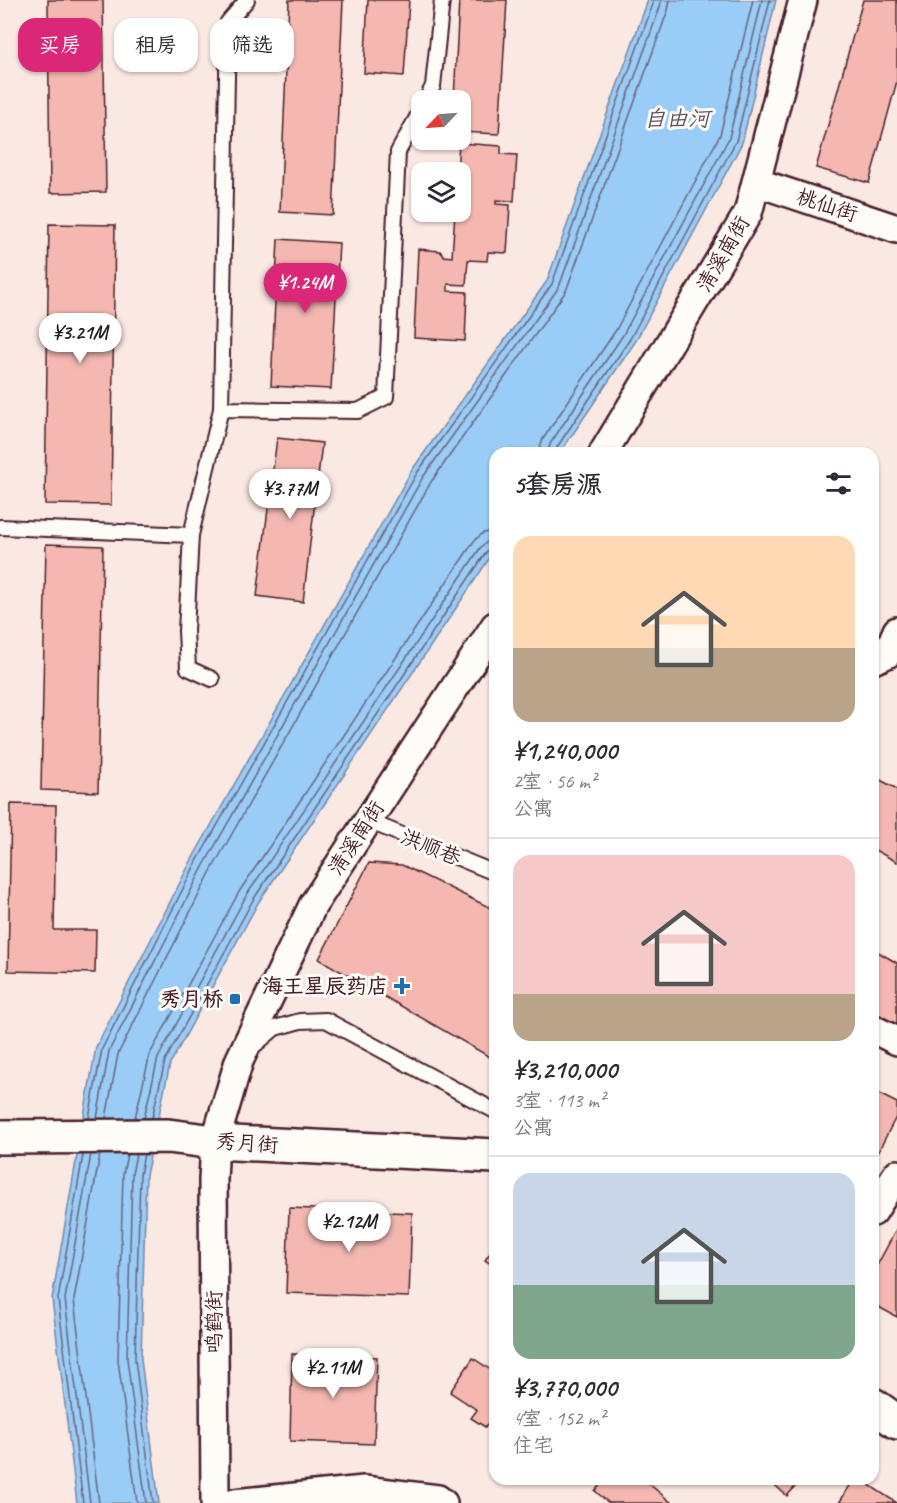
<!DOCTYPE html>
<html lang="zh">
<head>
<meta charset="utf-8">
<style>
  body { margin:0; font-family:Caveat,"LXGW WenKai TC",sans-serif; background:#f2f2f3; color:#2b2b33; height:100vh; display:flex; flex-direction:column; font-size:22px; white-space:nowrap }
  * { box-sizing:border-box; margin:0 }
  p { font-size:20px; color:#7c7c81 }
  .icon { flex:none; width:33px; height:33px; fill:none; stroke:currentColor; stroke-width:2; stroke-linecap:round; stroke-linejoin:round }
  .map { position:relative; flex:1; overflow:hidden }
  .drawer { position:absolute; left:489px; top:447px; width:390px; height:1038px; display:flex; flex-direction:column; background:#fff; border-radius:18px; box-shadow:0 2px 4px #0004 }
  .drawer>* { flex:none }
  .banner { position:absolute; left:18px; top:18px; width:381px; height:54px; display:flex; gap:12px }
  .needle { width:39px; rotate:245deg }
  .controls { position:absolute; left:411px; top:90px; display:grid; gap:12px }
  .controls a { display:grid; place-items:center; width:60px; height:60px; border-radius:12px; background:#fff; box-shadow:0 2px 4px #0004; font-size:30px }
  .price { position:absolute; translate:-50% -51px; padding:0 14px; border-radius:21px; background:#fff; color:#222; font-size:20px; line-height:39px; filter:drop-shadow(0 2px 3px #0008) }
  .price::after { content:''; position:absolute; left:50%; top:36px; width:18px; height:14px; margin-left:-9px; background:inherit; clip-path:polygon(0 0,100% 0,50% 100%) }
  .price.selected { background:#db2777; color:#fff }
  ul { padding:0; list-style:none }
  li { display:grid; align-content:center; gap:12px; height:318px; padding:0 24px }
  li+li { border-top:2px solid #e1e1e2 }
  li span { display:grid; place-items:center; height:186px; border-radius:18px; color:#555 }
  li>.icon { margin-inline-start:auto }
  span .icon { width:108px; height:108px; fill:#fffc; stroke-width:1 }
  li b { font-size:26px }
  h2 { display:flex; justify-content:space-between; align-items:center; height:72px; padding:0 24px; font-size:26px }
  .chip { padding:0 21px; border-radius:18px; background:#fff; box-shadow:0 2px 4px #0004; font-size:21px; line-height:54px }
  .chip.selected { background:#db2777; color:#fff }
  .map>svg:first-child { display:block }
  .water { fill:#99ccf6; stroke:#7987a5; stroke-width:1.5 }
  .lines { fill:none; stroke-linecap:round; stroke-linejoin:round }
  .shore { stroke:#6a647c; stroke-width:1.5 }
  .building { fill:#f4b8b1; stroke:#4a1f2b; stroke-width:1.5 }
  .lane-casing { stroke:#4a1f2b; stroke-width:18 }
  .street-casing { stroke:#4a1f2b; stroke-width:32 }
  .secondary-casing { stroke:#4a1f2b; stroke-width:38 }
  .lane { stroke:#fdfcf7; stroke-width:14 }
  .street { stroke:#fdfcf7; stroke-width:27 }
  .secondary { stroke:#fdfcf7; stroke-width:33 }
  .poi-dot { fill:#1f6fb2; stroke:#fdfcf7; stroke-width:2 }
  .labels { text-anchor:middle; stroke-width:6; stroke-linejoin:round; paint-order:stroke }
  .street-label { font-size:21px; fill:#4a1f2b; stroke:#fdfcf7 }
  .poi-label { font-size:21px; font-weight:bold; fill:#4a1f2b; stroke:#fdfcf7; text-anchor:end }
  .water-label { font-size:22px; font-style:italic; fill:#625368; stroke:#fdfcf7 }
</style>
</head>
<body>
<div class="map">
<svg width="897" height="1503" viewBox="0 0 897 1503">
  <rect width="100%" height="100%" fill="#fae8e2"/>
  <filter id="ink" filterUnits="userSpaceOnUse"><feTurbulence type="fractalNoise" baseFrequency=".0167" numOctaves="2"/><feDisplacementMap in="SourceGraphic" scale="12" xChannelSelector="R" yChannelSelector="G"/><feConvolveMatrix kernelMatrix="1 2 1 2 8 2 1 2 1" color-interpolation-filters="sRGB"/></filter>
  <g filter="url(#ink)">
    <path class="water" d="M648,0h128l-34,143 -107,199 -75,111h-65v97l-237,353 -88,161 -24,111 -5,184 18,144h-82l-25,-204 44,-252 95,-186 221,-391 135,-189z"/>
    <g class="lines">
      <path class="shore" d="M539,453l1,-7 3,-7 73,-109 104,-195 33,-135
        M548,453l2,-9 73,-109 106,-197 33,-138
        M556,453l1,-6 73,-108 106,-198 34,-141
        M89,1118l13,-69 94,-186 221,-390 135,-189 101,-280v-4
        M97,1118l12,-67 94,-184 220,-390 136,-190 101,-280 1,-7
        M106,1118l12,-64 93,-183 220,-389 135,-191 102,-281 2,-10
        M135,1118l15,-64 89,-162 235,-351 9,-8 12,-2
        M144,1118l14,-60 88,-162 235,-349 6,-5 8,-2
        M152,1118l13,-57 88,-161 234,-349 4,-3h4
        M127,1154l-4,20 -5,186 19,143
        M136,1154l-4,20 -5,185 19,144
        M144,1154l-4,21 -5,184 18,144
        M83,1503l-25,-204 25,-144
        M90,1503l-25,-204 26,-145
        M99,1503l-25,-203 26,-146"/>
    </g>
    <path class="building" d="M48,0h55l3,192 -56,1z
      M289,0h54l-10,215 -53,-3z
      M368,0h41l-5,76 -40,-3z
      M459,0h48l-8,134 -39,-2v-32h-6z
      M863,0h34v81l-28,102 -53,-15z
      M459,143l42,3v8l16,1 -3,46 -18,-1v4l14,1 -3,48 -19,-1 -1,9 -19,-1 -2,25 -18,-1v7l19,1 -2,49 -51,-3 4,-89 22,2 4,5 8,1 3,-45h5v-40h-3z
      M49,224l66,1 -4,280 -66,-1z
      M278,239l61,4 -8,146 -60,-3z
      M277,438l45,5 -19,159 -46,-6z
      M46,544l57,2 -5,246 -57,-2z
      M873,776l24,13v73l-24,-13z
      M11,804l45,1 -2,125h42l-1,43 -87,-2z
      M369,863l33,2 93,45v150l-176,-101z
      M873,949l24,14v62l-24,-14z
      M873,1091l24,12v12l-19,37 -5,-3z
      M289,1208l123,5 -3,84 -123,-4z
      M897,1228v89l-24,-13v-31z
      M495,1246v21l-10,-7z
      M292,1354l85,3 -3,87 -84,-3z
      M473,1358l22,15v50l-5,-3 -5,7 -14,-9 6,-8 -27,-18z
      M603,1479h40l29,24h-63l-14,-12 9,-11z
      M768,1479h34l-15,17z
      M854,1479h6l37,24h-58z"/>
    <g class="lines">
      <defs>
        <path id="lane" d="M426,100l7,-14 9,-86
          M221,409l137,2 28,-14 12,-245 24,-44
          M0,527l191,8
          M212,679l-24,-11 -2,-37 5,-96 30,-126 7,-387 19,-22
          M368,821l127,52
          M255,1045l20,-17 25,-7 26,-1 169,91"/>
        <path id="street" d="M756,182l141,47
          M603,453l145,-240 55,-213
          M873,660l14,-6 10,-23
          M873,1029l24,12
          M873,1212l24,-38
          M215,1503l-2,-323 2,-38 24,-81 74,-156 182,-279
          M234,1503l130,-13 74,9 5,4"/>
        <path id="secondary" d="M0,1137l168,-1 47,6 280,14
          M873,1405l24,17"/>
      </defs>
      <use href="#lane" class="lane-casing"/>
      <use href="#street" class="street-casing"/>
      <use href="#secondary" class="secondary-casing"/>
      <use href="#lane" class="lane"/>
      <use href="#street" class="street"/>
      <use href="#secondary" class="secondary"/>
    </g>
  </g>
  <g class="poi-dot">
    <path d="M399 977h6v6h6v6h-6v6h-6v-6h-6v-6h6z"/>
    <rect x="229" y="993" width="12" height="12" rx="3"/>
  </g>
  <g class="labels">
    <g class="street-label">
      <text transform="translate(827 205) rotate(18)" y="7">桃仙街</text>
      <text transform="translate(723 254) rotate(-60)" y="7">清溪南街</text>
      <text transform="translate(356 838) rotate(-57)" y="7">清溪南街</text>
      <text transform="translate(431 847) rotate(22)" y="7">洪顺巷</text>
      <text transform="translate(247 1143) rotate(4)" y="7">秀月街</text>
      <text transform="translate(214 1322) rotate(-90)" y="7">鸣鹤街</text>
    </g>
    <g class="poi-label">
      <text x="388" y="993">海王星辰药店</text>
      <text x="223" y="1006">秀月桥</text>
    </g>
    <g class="water-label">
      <text x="677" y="126">自由河</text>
    </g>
  </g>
</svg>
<div class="controls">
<a><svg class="needle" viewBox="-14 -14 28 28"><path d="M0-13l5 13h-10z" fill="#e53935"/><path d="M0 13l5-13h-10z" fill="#7c7c81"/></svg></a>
<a><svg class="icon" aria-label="layers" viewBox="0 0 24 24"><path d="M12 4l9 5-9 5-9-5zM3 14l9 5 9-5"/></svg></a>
</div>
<b class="price selected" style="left:305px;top:314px">¥1.24M</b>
<b class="price" style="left:80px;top:364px">¥3.21M</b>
<b class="price" style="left:290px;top:520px">¥3.77M</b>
<b class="price" style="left:349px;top:1253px">¥2.12M</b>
<b class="price" style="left:333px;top:1399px">¥2.11M</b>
<div class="banner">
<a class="chip selected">买房</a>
<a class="chip">租房</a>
<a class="chip">筛选</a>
</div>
<section class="drawer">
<h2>5套房源<svg class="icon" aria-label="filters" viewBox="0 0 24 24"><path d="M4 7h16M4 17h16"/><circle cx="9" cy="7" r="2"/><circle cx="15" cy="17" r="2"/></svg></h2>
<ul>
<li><span style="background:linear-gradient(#ffd9b3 60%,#b9a48a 0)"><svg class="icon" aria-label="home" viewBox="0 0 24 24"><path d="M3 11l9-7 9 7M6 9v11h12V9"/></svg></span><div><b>¥1,240,000</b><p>2室 · 56 m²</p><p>公寓</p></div></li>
<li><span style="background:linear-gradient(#f6c9c9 75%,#b9a48a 0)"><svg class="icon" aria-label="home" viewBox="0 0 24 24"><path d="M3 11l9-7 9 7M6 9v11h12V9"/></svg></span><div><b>¥3,210,000</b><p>3室 · 113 m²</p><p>公寓</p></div></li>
<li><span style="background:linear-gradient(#c9d6e8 60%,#7fa58c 0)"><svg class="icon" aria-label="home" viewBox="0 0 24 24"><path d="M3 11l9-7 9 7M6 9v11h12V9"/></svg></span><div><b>¥3,770,000</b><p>4室 · 152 m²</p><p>住宅</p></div></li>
</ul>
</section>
</div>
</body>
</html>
